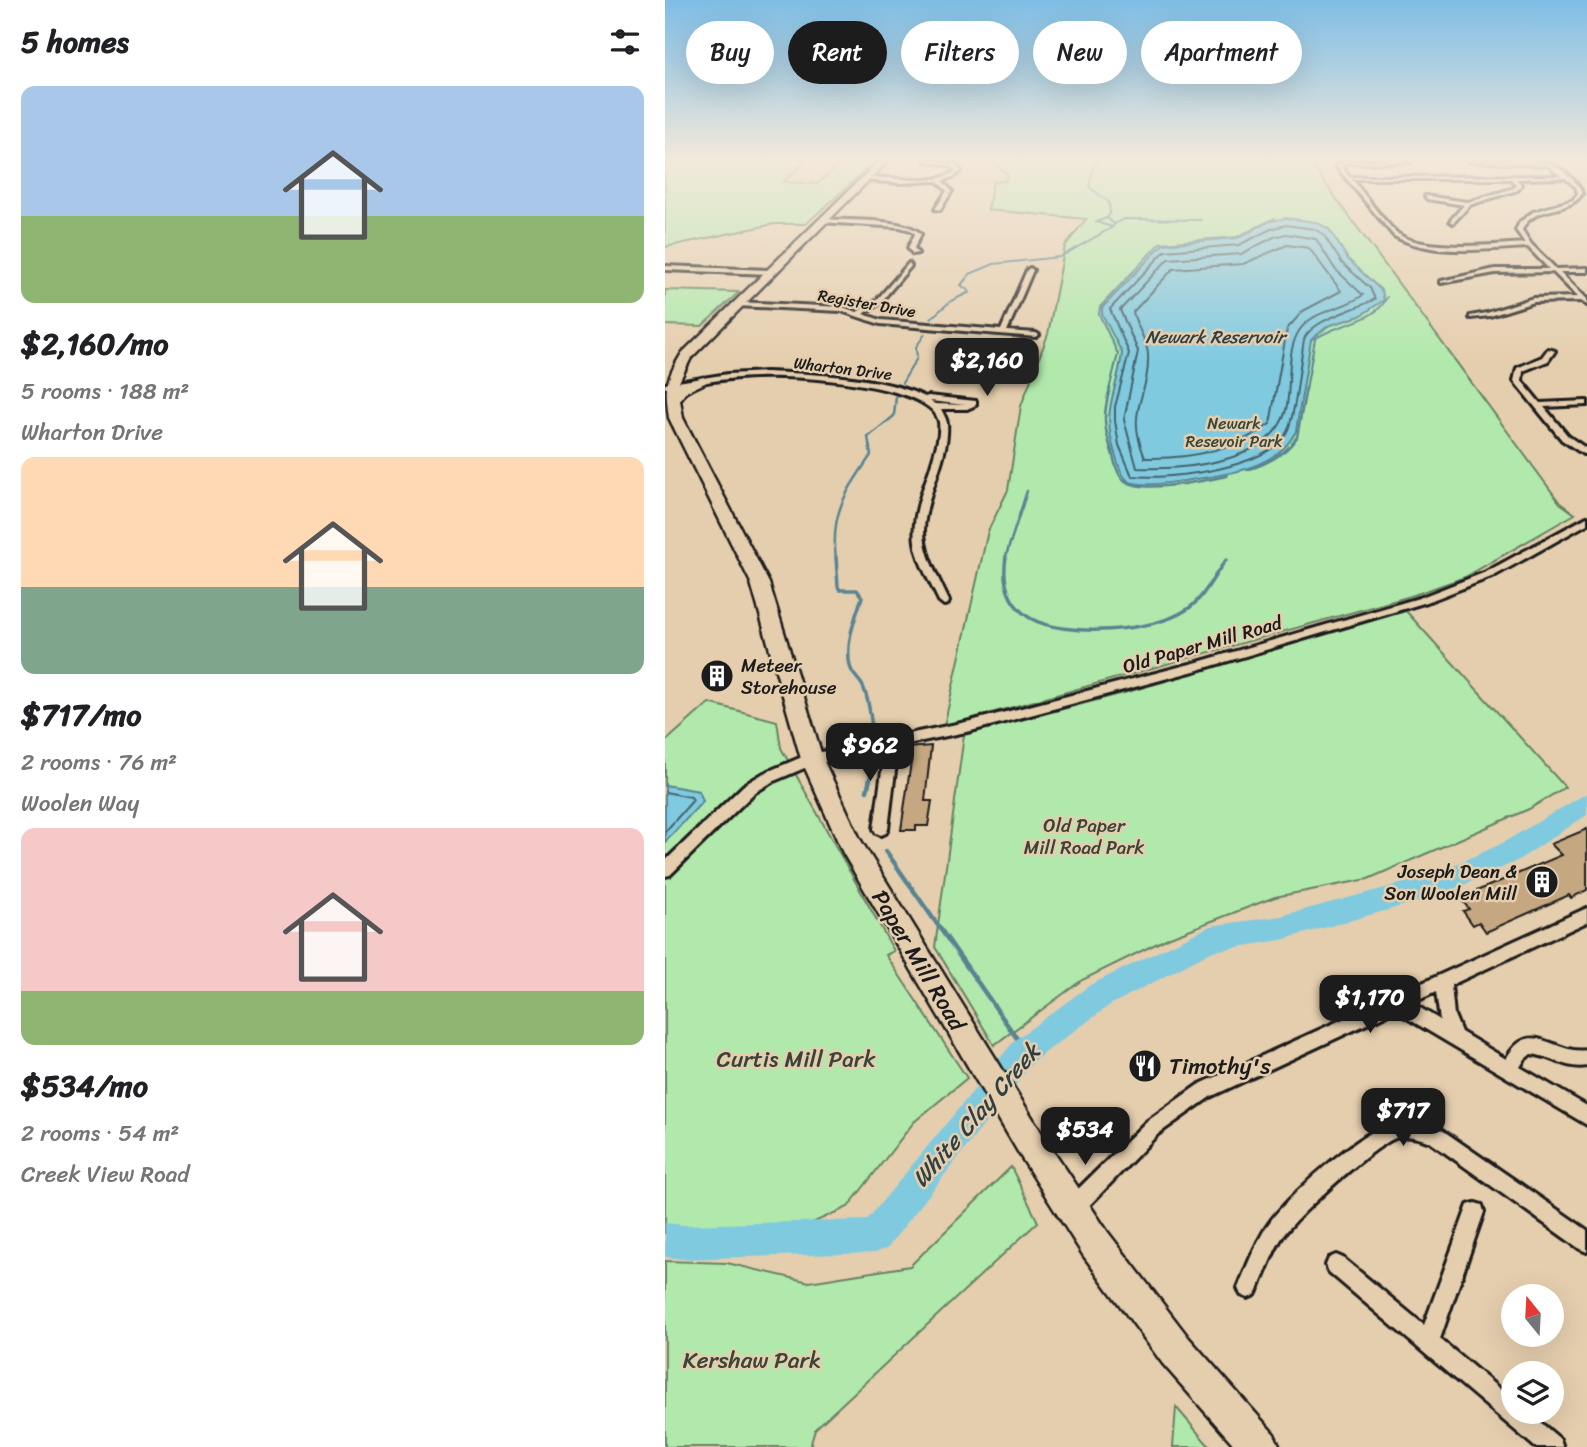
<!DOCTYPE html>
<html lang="en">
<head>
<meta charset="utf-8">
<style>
  body { margin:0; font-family:Sriracha,sans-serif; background:#f6f6f6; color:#202124; height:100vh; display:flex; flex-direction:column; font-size:26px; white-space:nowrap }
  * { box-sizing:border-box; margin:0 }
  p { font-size:23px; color:#757577 }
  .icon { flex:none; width:38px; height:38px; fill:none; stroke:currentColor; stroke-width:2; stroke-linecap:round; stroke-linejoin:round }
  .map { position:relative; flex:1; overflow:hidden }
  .side { display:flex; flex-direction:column; background:#fff; width:665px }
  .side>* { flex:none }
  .guide { position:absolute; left:21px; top:21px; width:665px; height:63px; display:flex; gap:14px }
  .needle { width:46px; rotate:342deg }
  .fabs { position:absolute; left:836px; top:1284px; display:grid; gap:14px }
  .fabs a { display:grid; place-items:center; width:63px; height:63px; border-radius:50%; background:#fff; box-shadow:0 7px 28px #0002; font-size:35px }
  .price { position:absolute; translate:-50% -60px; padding:0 16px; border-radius:14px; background:#1c1c1c; color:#fff; font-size:23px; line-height:46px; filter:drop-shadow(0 2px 4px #0008) }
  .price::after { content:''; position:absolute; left:50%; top:42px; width:21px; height:16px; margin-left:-10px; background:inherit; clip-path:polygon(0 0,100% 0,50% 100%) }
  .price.on { background:#222; color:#fff }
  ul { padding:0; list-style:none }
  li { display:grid; align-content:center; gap:14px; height:371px; padding:0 21px }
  li span { display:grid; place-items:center; height:217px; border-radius:14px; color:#555 }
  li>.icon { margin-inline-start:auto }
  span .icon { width:126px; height:126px; fill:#fffc; stroke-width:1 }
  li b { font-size:30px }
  h2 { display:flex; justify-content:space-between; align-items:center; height:84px; padding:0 21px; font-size:30px }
  .chip { padding:0 24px; border-radius:32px; background:#fff; box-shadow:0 7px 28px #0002; font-size:24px; line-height:63px }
  .chip.on { background:#1c1c1c; color:#fff }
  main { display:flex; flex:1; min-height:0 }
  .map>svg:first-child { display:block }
  .green { fill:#b1e9ac; stroke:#668264; stroke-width:2 }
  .water { fill:#80cae0; stroke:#588492; stroke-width:2 }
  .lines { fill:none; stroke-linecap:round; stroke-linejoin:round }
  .shore { stroke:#44626a; stroke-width:2 }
  .stream-far3 { stroke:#588492; stroke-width:2 }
  .stream-far2 { stroke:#588492; stroke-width:2.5 }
  .stream-far1 { stroke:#588492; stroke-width:3.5 }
  .stream { stroke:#588492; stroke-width:4.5 }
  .river { fill:#80cae0; fill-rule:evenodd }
  .building { fill:#c5a882; stroke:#1c1c1c; stroke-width:2 }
  .street-casing { stroke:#1c1c1c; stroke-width:6 }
  .primary-casing { stroke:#1c1c1c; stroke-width:5 }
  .street { fill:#e5ceae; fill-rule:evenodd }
  .primary { fill:#e5ceae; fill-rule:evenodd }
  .labels { text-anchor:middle; stroke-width:5; stroke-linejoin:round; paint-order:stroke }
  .far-street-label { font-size:16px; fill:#1c1c1c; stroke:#e5ceae }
  .far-park-label { font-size:16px; fill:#3a4539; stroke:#e5ceae }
  .far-water-label { font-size:18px; font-style:italic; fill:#303f43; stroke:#e5ceae }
  .street-label { font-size:19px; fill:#1c1c1c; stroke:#e5ceae }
  .poi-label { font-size:19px; fill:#1c1c1c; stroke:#e5ceae; text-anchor:start }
  .park-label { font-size:19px; fill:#3a4539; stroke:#e5ceae }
  .near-street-label { font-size:23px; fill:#1c1c1c; stroke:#e5ceae }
  .near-park-label { font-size:23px; fill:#3a4539; stroke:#e5ceae }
  .near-poi-label { font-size:23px; fill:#1c1c1c; stroke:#e5ceae; text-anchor:start }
  .near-water-label { font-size:24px; font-style:italic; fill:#303f43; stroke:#e5ceae }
</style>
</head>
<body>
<main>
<section class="side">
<h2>5 homes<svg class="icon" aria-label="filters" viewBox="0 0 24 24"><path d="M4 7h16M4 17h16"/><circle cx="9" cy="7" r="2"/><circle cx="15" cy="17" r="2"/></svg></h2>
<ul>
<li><span style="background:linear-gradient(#a9c7e8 60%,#8fb573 0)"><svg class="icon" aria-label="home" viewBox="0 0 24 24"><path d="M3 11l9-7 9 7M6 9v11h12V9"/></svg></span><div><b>$2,160/mo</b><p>5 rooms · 188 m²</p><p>Wharton Drive</p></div></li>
<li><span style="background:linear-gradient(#ffd9b3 60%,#7fa58c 0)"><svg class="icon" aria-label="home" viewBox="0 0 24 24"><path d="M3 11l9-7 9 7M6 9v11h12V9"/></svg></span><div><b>$717/mo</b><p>2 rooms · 76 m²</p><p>Woolen Way</p></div></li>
<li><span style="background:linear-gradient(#f6c9c9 75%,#8fb573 0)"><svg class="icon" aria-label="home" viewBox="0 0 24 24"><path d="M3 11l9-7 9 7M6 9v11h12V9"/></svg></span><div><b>$534/mo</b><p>2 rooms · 54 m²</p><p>Creek View Road</p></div></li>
</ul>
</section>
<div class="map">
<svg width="922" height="1447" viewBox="0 0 922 1447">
  <rect width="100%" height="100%" fill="#e5ceae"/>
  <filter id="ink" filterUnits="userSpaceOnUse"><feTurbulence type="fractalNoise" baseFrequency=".0143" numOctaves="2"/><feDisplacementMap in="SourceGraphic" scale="14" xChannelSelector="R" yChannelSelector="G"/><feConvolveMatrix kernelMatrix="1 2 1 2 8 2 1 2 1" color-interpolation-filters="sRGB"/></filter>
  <g filter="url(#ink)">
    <path class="green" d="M0,159h144l-26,23 34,2 28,-24 33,-1 -72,65h-32l-109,23z
      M325,159h317l253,344 15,11 -110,63 -54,19 -467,130 44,-195 20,-41 13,-84 27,-72 17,-88 21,-27 -98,-9 5,-28 12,-1 3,-6z
      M0,290l74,2 -37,34 -37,-1z
      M741,611l159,176 -36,22 -161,70 -93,18 -105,40 -88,43 -88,65 -59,-98 29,-212 160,-42z
      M44,703l68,18 4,27 113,203 -8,4 81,123 -53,44 -66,85 -83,37 -100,-11v-491z
      M346,1167l27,55 -223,207 -5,18h-145v-186l62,2 82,19 101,-16z
      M511,1407l34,40h-37z"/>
    <path class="water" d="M620,218l31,4 13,7 19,30 34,32 2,9 -24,16 -32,10 -17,14 -15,91c-20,40 -74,44 -112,50 -18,2 -38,6 -55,1 -8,-7 -10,-15 -13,-25 -16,-50 0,-58 6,-104l-20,-39v-6l61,-64 75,-6 30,-16z
      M0,785l34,6 4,10 -38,41z"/>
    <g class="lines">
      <path class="shore" d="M621,225l28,4 9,5 19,29 28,25 5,11c-19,11 -59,19 -70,38 -2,4 -2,12 -3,16 -4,24 -5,51 -13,74 -14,42 -120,53 -157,49l-13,-31 -4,-24v-14l14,-54 -19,-44 55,-58 74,-6 32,-16z
        M621,234l30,5 19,30 28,26c-19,15 -50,14 -64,36 -13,20 -8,52 -12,74 -10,58 -102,65 -150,63l-13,-48 14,-69 -18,-41 48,-51 73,-5 33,-17z
        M622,245l22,3 32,43 -38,20 -16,18 -17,95c-36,26 -81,35 -125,34 -21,-51 5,-59 3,-104 -1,-15 -12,-27 -15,-42l40,-43 70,-5z
        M0,792l26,5 2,3 -28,32"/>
      <path class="stream-far3" d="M442,218l-11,4 16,5
        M449,224l10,-5 77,1
        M266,318l20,-17 19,-9 -9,-7 9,-11 24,-10 66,-7 53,-30 1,-3 -7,-6 3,-4 -1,-12 -20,-15 5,-23 10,-5
        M237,383l15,-25 -1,-11 9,-13
        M444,390l9,-36 -19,-40 1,-7 60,-64 77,-6 38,-19
        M641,390l9,-51c21,-16 61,-16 72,-42"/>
      <path class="stream-far2" d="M445,388c-7,26 -7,37 2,64 2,7 4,19 9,25 14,20 85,3 106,-1
        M582,470c20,-6 38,-15 50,-33l9,-49
        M171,559c-6,-47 10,-66 35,-104l-3,-18 26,-21 2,-20
        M340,559l22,-68"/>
      <path class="stream-far1" d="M171,557l2,30 2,3h17l5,7c-7,22 -17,46 -12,69 2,10 11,14 14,23 6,14 6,29 9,43
        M341,557c-4,25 2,47 24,61 34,20 124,14 156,-8 18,-11 27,-34 40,-50
        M204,781l6,-23"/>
      <path class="stream" d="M202,791l3,-12
        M221,851l139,199"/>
      <path class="river" d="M922,793v22l-70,46 -76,34 -160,45 -68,11 -103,54 -75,55 -148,188 -12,5 -191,6 -19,-2v-34l19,2 183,-5 148,-180 75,-55 120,-59 71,-10 148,-40 70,-31z"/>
    </g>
    <path class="building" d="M266,746l-6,55h7l-4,25h-12v4h-15l10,-68h-5l1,-14z
      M922,829v61l-16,8 -2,-3 -83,37 -7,-10 -6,3 -10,-14 6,-2 -9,-11 102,-43 -11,-11z"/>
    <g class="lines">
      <defs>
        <path id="street" d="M260,159l29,5 7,7 -8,6 -11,4 10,10 -12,19 -5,-1 12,-18 -10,-10 -37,2 -38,-3c29,-8 64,10 94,-9l-5,-5 -26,-5z
          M744,160l2,2 -63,1 -7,3 8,11 212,-1 -14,-11 -78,-4c10,-2 67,-1 78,2 12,2 33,20 35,31 -14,21 -49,10 -60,36l9,14 25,25 31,-1v4h-27l27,27v6l-6,-4 -47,1 -44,14 -20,2v-2l17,-3 46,-15 45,-1 -25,-25 -58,1 -54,10v-2l54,-12h54l-21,-22c-43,2 -95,10 -134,-11l-58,-70 11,-5zM900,178l11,9 2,7 -5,6 -40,12 -13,10 -4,8 9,13c-29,2 -105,9 -128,-10 -15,-13 -32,-38 -45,-54h159l5,5 -2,4 -46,14 -43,-6 2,3 37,6 -14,16 3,2 17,-18 48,-15 3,-6 -5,-5z
          M157,219c24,2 84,-1 99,15l-7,14 4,5 -5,1 -5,-6 7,-14 -4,-4 -11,-3 -80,-5z
          M244,263l2,3 -32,38 -16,10 18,6 120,10 26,-60 3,-2 3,2 -26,61 29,2 3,2 -3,2 -156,-13 -39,-13 -105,-5 -3,-2 3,-2 106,5 15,5 18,-10z
          M0,266l105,4 3,2 -3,2 -105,-4z
          M883,349l7,2 -7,10 -25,10 -1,10 18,22 47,-2v4l-43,2 24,29 19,13v5h-4l-21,-14 -48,-59 3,-13 25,-11z
          M101,372c47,2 116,4 159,25l3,-1 48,5v4l-9,4h-26c2,4 5,9 6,14 3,33 -22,72 -23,107 0,26 15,48 25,71l-1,3 -4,1 -5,-4c-9,-19 -21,-39 -24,-59 -3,-25 7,-50 15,-73 4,-14 11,-33 9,-47 -7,-40 -151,-47 -184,-45 -30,1 -60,7 -90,11v-4l63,-10zM265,401l35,4 -30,-1z
          M922,517v7l-93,52 -67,26 -229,68 -227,61 -73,15 -10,83 -2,4 -5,2 -5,-2 -2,-4 11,-80 -71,15 -40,17 -20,12 -84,82 -5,1v-15l79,-76 20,-12 43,-18 164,-34 227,-59 221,-64 67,-26z
          M922,908v14l-136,63 3,30 7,17 45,27c25,-44 47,-3 81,-9v16c-20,4 -36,-10 -56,-12l-6,5 -5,8 67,39v19l-192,-114 -185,86 -52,37 -78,81 -7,2 -7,-2 -2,-7 2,-7 80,-79 52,-37zM771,992l4,28 -28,-17z
          M741,1119l15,2 21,9 145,100v22l-7,-3 -150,-107c-10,-4 -21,-7 -32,-5 -22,6 -101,79 -115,99 -12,18 -18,40 -28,59l-7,3 -7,-3 -3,-7c9,-22 19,-49 34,-69 22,-28 98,-98 134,-100z
          M810,1203l7,2 2,7 -44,127 74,62v11h14l32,27 3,8h-28l-206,-175 -3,-7 3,-7 7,-3 7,3 81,67 44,-120z"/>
        <path id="primary" d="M216,159h9l-199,199 -14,28 26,-9 6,4 -23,11 -6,8 3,18 86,165 54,176 37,80 183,296 64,96 82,107 85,96 6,13h-44l-73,-83 -80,-109 -62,-98 -178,-304 -42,-94 -50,-176 -82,-165c-4,-31 -4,-37 13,-65z"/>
      </defs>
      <use href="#street" class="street-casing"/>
      <use href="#primary" class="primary-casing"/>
      <use href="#street" class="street"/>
      <use href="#primary" class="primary"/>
    </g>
  </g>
  <linearGradient id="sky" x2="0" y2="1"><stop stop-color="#7ebde5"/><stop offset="0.44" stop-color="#f3e9db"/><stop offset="1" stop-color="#f3e9db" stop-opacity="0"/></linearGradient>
  <rect width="922" height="362" fill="url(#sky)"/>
  <defs>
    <symbol id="building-disc" viewBox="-11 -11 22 22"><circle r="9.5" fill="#1c1c1c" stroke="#e5ceae"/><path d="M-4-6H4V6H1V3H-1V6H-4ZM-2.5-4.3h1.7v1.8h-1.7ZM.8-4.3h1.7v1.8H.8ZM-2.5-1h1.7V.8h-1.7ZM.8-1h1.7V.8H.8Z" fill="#fff"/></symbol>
    <symbol id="restaurant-disc" viewBox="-11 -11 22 22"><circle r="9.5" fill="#1c1c1c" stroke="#e5ceae"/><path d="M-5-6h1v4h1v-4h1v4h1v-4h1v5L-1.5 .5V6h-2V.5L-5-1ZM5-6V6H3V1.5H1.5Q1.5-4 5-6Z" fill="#fff"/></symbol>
  </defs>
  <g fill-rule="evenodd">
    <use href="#building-disc" x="33" y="657" width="38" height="38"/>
    <use href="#building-disc" x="858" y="863" width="38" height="38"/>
    <use href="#restaurant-disc" x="461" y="1047" width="38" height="38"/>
  </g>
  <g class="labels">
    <g class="far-street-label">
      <text transform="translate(202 303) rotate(10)" y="6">Register Drive</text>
      <text transform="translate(178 368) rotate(7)" y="6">Wharton Drive</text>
    </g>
    <g class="far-park-label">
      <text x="569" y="429">Newark<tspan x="569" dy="18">Resevoir Park</tspan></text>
    </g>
    <g class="far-water-label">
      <text x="550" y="343">Newark Reservoir</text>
    </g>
    <g class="street-label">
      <text transform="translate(537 644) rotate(-16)" y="7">Old Paper Mill Road</text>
    </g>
    <g class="poi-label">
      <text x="76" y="672">Meteer<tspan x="76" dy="22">Storehouse</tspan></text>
      <text x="852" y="878" text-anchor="end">Joseph Dean &amp;<tspan x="852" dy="22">Son Woolen Mill</tspan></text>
    </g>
    <g class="park-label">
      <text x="419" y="832">Old Paper<tspan x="419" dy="22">Mill Road Park</tspan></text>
    </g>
    <g class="near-street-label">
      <text transform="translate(254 960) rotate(59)" y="8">Paper Mill Road</text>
    </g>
    <g class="near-park-label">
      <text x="131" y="1067">Curtis Mill Park</text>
      <text x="87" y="1368">Kershaw Park</text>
    </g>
    <g class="near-poi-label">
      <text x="504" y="1074">Timothy's</text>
    </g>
    <g class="near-water-label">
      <text transform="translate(311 1115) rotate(-49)" y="8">White Clay Creek</text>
    </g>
  </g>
</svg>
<div class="fabs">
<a><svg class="needle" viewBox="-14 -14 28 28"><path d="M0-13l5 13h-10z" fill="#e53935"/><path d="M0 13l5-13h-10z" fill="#757577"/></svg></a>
<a><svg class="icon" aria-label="layers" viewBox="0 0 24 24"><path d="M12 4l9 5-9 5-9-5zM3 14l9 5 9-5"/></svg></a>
</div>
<b class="price on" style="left:322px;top:398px">$2,160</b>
<b class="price" style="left:205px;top:783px">$962</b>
<b class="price" style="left:705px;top:1035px">$1,170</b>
<b class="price" style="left:738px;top:1148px">$717</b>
<b class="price" style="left:420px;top:1167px">$534</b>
<div class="guide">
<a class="chip">Buy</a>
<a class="chip on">Rent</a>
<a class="chip">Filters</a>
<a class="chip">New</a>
<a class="chip">Apartment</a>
</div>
</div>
</main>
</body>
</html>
